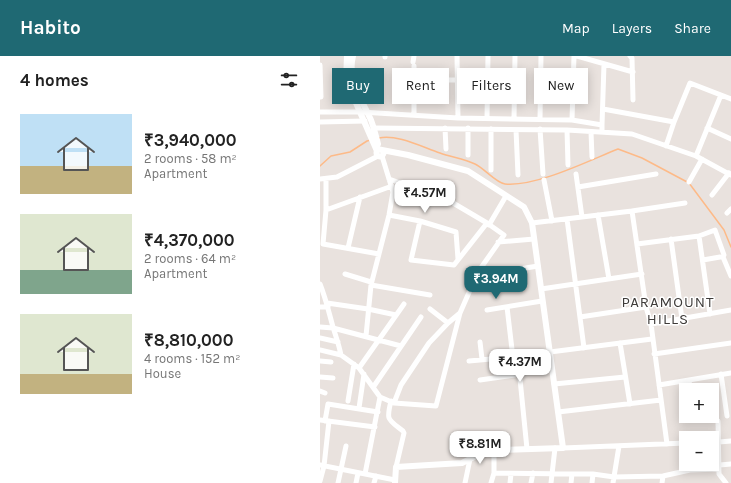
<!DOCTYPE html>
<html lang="en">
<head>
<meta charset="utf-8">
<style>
  body { margin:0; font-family:Karla,sans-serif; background:#f2f2f2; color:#222; height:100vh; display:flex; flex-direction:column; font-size:15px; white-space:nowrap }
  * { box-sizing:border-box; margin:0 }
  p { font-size:13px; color:#767676 }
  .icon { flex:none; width:22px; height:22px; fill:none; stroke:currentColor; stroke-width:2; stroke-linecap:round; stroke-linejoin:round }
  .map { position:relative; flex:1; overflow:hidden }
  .details { display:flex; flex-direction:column; background:#fff; width:320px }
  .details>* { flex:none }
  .banner { position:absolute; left:12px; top:12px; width:339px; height:36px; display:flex; gap:8px }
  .buttons { position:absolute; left:359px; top:327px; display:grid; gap:8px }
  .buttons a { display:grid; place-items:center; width:40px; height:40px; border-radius:0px; background:#fff; box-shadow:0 2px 10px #0003; font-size:20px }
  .price { position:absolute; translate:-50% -34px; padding:0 9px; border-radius:8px; background:#fff; color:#222; font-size:13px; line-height:26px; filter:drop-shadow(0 1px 2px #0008) }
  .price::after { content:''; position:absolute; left:50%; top:24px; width:12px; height:9px; margin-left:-6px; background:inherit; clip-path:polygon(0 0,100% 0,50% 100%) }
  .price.on { background:#1f6973; color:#fff }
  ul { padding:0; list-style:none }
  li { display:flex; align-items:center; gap:12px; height:100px; padding:0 20px }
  li span { display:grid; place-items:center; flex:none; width:112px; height:80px; border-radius:0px; color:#555 }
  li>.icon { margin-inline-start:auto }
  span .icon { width:48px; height:48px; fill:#fffc; stroke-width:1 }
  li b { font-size:17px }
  h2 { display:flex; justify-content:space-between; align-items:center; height:48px; padding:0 20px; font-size:17px }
  .tag { padding:0 14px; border-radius:0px; background:#fff; box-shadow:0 2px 10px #0003; font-size:14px; line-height:36px }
  .tag.on { background:#1f6973; color:#fff }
  header { display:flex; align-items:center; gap:24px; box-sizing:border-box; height:56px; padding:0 20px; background:#1f6973; color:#fff }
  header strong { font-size:19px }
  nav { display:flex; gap:22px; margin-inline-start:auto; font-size:14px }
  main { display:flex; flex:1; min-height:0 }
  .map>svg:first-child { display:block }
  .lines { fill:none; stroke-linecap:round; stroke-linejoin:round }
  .stream { stroke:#fdba88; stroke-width:1.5 }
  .minor { stroke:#fff; stroke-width:5 }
  .tertiary { stroke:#fff; stroke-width:6 }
  .labels { text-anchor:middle; stroke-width:3; stroke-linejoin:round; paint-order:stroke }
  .neighbourhood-label { font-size:15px; letter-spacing:1px; fill:#3e3b39; stroke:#fff }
</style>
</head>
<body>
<header>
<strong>Habito</strong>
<nav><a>Map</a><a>Layers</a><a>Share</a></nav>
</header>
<main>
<section class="details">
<h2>4 homes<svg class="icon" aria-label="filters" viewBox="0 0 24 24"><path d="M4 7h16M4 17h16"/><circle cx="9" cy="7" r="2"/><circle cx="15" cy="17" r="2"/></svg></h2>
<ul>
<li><span style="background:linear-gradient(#bfe0f5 65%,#c2b280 0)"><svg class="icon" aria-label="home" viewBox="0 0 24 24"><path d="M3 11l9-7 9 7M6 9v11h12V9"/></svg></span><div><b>₹3,940,000</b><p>2 rooms · 58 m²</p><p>Apartment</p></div></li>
<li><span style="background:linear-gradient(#dfe7d0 70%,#7fa58c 0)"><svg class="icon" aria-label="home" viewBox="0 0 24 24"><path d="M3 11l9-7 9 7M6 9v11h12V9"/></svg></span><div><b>₹4,370,000</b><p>2 rooms · 64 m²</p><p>Apartment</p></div></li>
<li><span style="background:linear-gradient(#dfe7d0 75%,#c2b280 0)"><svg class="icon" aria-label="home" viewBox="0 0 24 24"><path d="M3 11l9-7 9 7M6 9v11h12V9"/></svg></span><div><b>₹8,810,000</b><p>4 rooms · 152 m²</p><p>House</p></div></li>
</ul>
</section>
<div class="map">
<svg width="411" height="427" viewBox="0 0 411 427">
  <rect width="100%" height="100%" fill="#e9e2de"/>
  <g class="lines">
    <path class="stream" d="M59,82c18,-4 43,9 61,15 11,4 24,6 35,11 9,4 21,19 30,20 31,3 83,-23 113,-35l24,9 47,25 35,47 7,17
      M0,110l11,-10 19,-4 17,-11 4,-1"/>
    <path class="minor" d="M137,0l1,62
      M257,0l56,16
      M310,0l2,2 1,42
      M65,1v-1
      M93,6l1,-6
      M0,9l1,32
      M114,24h24
      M283,53l71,13 16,-39 41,16
      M0,56h41l97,6 114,2 30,5v7
      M94,58v-48
      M167,62l1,-62
      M194,63l1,-63
      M220,63l1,-63
      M252,64l2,-64
      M0,66l45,-1
      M282,69l2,-61
      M54,72l193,2 65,4 64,22 35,19
      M125,72l1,21
      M387,72l24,11
      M171,73v41
      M220,73l3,45
      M196,74l2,45
      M247,74l1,35
      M271,76l1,25
      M346,90l8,-24
      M148,99v-27
      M376,100l25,-61
      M256,118l6,43
      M0,123l17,-2 41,-21
      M6,123v31l-3,34 56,10
      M224,124l8,41
      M369,126l13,-23
      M258,131l78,-13
      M392,139l17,-22
      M6,154l66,-24
      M312,155l53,-8
      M407,157l4,-4
      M69,159l31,6 36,11 2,27
      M278,159l11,64
      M247,163l17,129
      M100,165l-9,39 43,5 33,-42
      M212,167l100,-12 14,96 5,17 16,120
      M169,169l17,-29
      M379,180l11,78
      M351,183l11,80
      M178,186l36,-3
      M317,188l62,-8 16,-6 9,25 -1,2 8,19
      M28,192l12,-51
      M383,204l17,-3
      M175,217l43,-7
      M25,218l26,8
      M0,228c6,15 9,29 13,43 3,10 6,18 8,28l18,13 21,29 -15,77
      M51,229l59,10
      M221,233l101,-15
      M7,247l41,6 28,6
      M0,251h8
      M187,251l8,68 4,-6 32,-5
      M110,253l18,14
      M167,254l55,-9
      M260,261l66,-10
      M331,268l80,-14
      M0,271l13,1 68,18
      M46,280l5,-51 18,-70 4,-23 -11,-36
      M0,282l18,4
      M160,286l2,17
      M300,287l10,61
      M0,294l21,5
      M230,296l102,-13
      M334,298l77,-11
      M0,305l11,1
      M149,305l45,-4
      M39,312l45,-64
      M199,313l8,80
      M401,318l6,42
      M0,321l13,1
      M160,324l35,-5
      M369,325l2,9
      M234,328l71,-7
      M339,329l72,-12
      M54,330l47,-69
      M0,335l5,2
      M60,341l14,6 42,3 24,-93 18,-41 26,-37 -17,-12 -39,-23 -59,-21
      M28,345l6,-37
      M71,345c-5,20 -3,18 12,30l1,2 -8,34
      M74,347l7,-18 28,-42 19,-20 12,-10
      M39,352l5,-34
      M238,356l103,-12
      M376,360l1,3
      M0,364l55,7
      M5,365l3,-17 50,8
      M398,365l1,53 7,9
      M399,386l12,-1
      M243,392l123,-5
      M370,408v6
      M0,409l75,15
      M400,409l11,-1
      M174,417l78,1h21l21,3 49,-1 27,-6 29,-1
      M0,425l4,-15 5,-45
      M18,427l8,-37
      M36,427l2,-10
      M54,427l2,-7
      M145,427l5,-24
      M171,427l3,-10v-22
      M190,427l1,-9
      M211,427l2,-10
      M231,427l4,-35
      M251,427l1,-9
      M272,427l1,-9
      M293,427l6,-37
      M342,427l1,-7"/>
    <path class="tertiary" d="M27,0l-1,24 31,71
      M33,0c-6,23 9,44 18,64 3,8 5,16 7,24
      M56.5 97a3.5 3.5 0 1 1 7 0a3.5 3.5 0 1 1-7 0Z
      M62,94l26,5 60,16 56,36 8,16 31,225 -64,2 -23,6 -14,7 -66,4 -1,16"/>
  </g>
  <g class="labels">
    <g class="neighbourhood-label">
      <text x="348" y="251">PARAMOUNT<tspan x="348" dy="17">HILLS</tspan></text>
    </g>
  </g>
</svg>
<div class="buttons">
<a>+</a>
<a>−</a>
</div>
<b class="price" style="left:105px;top:158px">₹4.57M</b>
<b class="price on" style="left:176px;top:244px">₹3.94M</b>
<b class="price" style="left:200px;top:327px">₹4.37M</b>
<b class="price" style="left:160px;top:409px">₹8.81M</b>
<div class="banner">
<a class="tag on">Buy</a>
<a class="tag">Rent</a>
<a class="tag">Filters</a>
<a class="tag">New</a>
</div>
</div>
</main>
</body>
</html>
